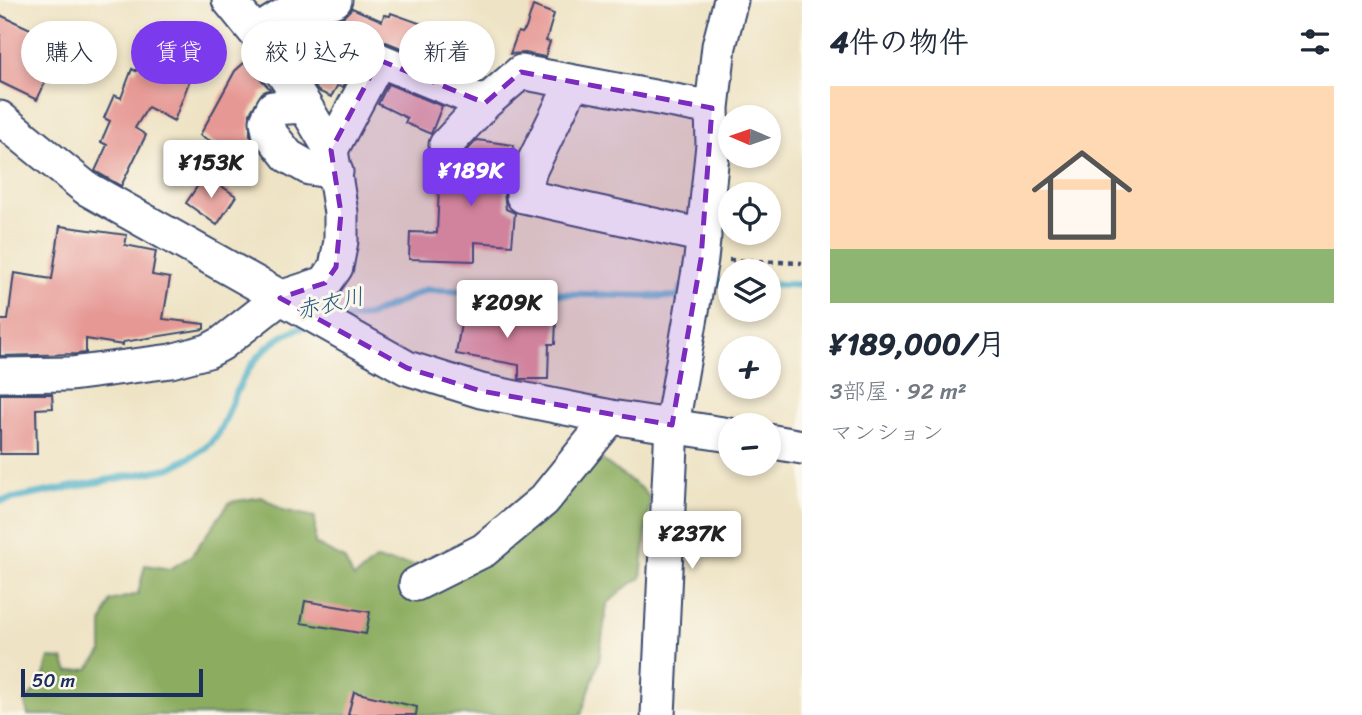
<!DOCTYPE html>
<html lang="ja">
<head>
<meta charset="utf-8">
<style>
  body { margin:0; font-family:Sriracha,"Klee One",sans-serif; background:#f2f2f3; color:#1f2937; height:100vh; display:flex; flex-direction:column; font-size:26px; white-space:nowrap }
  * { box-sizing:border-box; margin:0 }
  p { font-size:23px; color:#747a83 }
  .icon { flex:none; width:38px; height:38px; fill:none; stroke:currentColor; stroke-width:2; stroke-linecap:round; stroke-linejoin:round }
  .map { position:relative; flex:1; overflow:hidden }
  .side { display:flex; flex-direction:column; background:#fff; width:560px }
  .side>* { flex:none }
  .guide { position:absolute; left:21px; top:21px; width:665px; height:63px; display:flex; gap:14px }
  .needle { width:46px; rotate:272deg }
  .tools { position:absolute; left:718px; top:105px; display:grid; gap:14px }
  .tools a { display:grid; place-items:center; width:63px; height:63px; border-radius:50%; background:#fff; box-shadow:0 4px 10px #0003; font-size:35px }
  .scale { position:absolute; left:21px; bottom:18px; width:182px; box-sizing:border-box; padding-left:7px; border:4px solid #1b2f5e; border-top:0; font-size:19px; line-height:24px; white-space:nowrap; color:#1b2f5e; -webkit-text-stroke:5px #fbf7ec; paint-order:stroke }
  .price { position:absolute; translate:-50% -60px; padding:0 16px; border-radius:7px; background:#fff; color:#222; font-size:23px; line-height:46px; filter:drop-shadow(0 2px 4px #0008) }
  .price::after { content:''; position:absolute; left:50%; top:42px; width:21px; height:16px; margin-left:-10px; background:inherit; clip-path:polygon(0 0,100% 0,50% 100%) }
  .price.current { background:#7c3aed; color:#fff }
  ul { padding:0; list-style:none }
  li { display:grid; align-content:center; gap:14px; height:371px; padding:0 28px }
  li+li { border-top:2px solid #e0e1e3 }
  li span { display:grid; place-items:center; height:217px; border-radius:0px; color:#555 }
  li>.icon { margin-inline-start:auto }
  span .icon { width:126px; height:126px; fill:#fffc; stroke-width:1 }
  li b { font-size:30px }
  h2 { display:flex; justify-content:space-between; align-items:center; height:84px; padding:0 28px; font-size:30px }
  .pill { padding:0 24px; border-radius:32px; background:#fff; box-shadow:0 4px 10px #0003; font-size:24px; line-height:63px }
  .pill.current { background:#7c3aed; color:#fff }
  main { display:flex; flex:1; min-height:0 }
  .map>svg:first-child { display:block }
  .forest { fill:#8cad61; stroke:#546e60; stroke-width:2 }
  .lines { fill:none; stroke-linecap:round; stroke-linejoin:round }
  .stream { stroke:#44acc4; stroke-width:7 }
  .building { fill:#e69894 }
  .minor-casing { stroke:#3b4a6d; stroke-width:37 }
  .path { stroke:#3b4a6d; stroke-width:4.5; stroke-dasharray:5 5; stroke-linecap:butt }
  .minor { stroke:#fff; stroke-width:33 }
  .marked { fill:#7b2cbf; fill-opacity:0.2; stroke:#7b2cbf; stroke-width:5; stroke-dasharray:14 9; stroke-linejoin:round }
  .labels { text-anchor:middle; stroke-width:6; stroke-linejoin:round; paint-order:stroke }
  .water-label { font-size:23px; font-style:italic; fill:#295b82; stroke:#fbf7ec }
</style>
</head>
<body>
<main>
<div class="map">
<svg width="802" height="715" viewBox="0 0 802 715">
  <rect width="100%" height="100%" fill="#fbf7ec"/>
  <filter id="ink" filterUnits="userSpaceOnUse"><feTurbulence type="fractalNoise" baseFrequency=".0143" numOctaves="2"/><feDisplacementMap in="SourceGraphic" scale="14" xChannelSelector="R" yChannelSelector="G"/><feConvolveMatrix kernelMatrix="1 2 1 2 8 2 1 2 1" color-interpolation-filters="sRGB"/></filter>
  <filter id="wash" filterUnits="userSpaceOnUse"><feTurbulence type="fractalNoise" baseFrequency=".00686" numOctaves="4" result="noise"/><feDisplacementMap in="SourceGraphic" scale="28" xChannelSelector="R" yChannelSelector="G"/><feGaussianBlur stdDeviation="1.57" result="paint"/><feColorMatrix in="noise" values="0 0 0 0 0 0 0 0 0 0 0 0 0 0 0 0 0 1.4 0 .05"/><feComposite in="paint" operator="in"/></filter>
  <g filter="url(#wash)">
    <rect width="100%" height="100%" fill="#eee3c4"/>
    <path class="forest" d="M598,457l44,32 8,9 -9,80 -14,8 -20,18 -8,57 -18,54h-553l-3,-13 17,-20 7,-24 14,1 5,13 20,-3 14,-17v-28l8,-23 28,-7 7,-29 25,4 21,-13 39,-54 32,-5 21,13 32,7v27l29,15 10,19 21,-18 53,7z"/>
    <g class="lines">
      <path class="stream" d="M708,283l22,-1
        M768,284l34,1
        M345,320l26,-5 54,-25 253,7 4,-9
        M0,501l170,-33c15,-8 34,-16 45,-30 10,-12 14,-31 21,-45 13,-31 38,-60 73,-67"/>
    </g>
    <g id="blocks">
      <path class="building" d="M533,6l21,8 -8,27 4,1 -5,15 -20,-4 -15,1 8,-22 4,1 4,-5z
        M352,8l30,13 2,-6 6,1 1,-3 59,21 -11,29 -53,-21 -10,-1 -7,3 -7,6 -19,37 -6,-1 -6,11 -13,-6 -34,-51 6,-6 19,-9 18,9 6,-13 9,-3z
        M0,15l63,29 -26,56 -37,-18z
        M152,29l50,19 -28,73 -26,-14 -13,21 11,7 -25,51 -26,-15 12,-26 -6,-3 9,-21 -6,-3 10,-23 7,3 11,-29 4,2z
        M245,62l25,27 -8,4 -12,20v22l8,14 -8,14 -50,-28 35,-64z
        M388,84l54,22 -11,28 -26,-11 2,-5 -29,-14z
        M477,140l37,5 -10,47 2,17 9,4 -3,32 -37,-3v19l-66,-2 1,-27 27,1 2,-47h8v-12h29l-16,-16z
        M205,175l31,21 -19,29 -31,-22z
        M60,226l67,9 -2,10 31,6 -4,24 18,3 -7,41 41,5v5l-81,13v3l-37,-6v14l-10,1 -76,2v-36h8l6,-47 38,6z
        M464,305l44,8 -1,5 49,2 -1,24h-6l-1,35h-29v-14l-63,-11z
        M0,394h52l1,14 -17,1 1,45h-37z
        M305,601l65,11 -4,22 -65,-11z
        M354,692l63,15 -1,8h-68z"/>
    </g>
  </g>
  <g filter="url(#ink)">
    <use href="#blocks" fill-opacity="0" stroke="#3b4a6d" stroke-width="2"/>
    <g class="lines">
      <defs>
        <path id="minor" d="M256,33c16,-10 32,-23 51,-27 10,-3 18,-2 28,-6
          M573,82l-43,88 -7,26 181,40
          M305,106l-32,2 -6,13 2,11 19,24 21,12 27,4
          M0,118l86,70 321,180 74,23 130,26 119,18
          M446,145l39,-42
          M331,150l48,-90 106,43 36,-31 191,36
          M0,375l71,-1 100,-13 37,-10 13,-7 59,-46 45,-15 11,-16 5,-26v-28l-10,-63 -26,-44 -49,-73 -27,-33
          M768,441l34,6
          M416,584l68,-34 60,-50 67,-83
          M658,715l14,-290 29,-166 12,-114 -1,-37 7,-62 12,-46"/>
      </defs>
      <use href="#minor" class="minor-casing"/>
      <path class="path" d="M729,260l73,3"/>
      <use href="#minor" class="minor"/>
    </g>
  </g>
  <path class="marked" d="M379,60l106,43 36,-31 191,36 -11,151 -29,166 -191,-34 -74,-23 -127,-70 45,-15 11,-16 5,-54 -10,-63z"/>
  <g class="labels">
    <g class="water-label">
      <text transform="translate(330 303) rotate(-13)" y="8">赤衣川</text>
    </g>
  </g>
</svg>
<div class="tools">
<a><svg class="needle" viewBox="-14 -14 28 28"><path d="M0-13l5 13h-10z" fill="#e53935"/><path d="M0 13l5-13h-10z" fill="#747a83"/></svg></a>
<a><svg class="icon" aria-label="locate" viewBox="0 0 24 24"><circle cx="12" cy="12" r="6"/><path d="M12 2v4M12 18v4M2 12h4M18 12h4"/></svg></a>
<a><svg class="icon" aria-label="layers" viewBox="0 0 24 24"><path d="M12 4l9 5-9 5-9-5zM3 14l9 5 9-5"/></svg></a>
<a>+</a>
<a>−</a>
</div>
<div class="scale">50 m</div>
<b class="price" style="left:211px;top:200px">¥153K</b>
<b class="price current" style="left:471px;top:208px">¥189K</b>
<b class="price" style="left:507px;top:340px">¥209K</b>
<b class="price" style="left:692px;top:571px">¥237K</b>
<div class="guide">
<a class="pill">購入</a>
<a class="pill current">賃貸</a>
<a class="pill">絞り込み</a>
<a class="pill">新着</a>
</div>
</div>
<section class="side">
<h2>4件の物件<svg class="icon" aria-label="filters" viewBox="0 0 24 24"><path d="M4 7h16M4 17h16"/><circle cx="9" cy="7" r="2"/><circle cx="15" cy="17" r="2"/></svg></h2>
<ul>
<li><span style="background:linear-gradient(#ffd9b3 75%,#8fb573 0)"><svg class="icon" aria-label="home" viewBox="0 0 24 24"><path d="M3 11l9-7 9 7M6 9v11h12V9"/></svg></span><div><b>¥189,000/月</b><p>3部屋 · 92 m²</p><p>マンション</p></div></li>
</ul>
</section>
</main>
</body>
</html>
